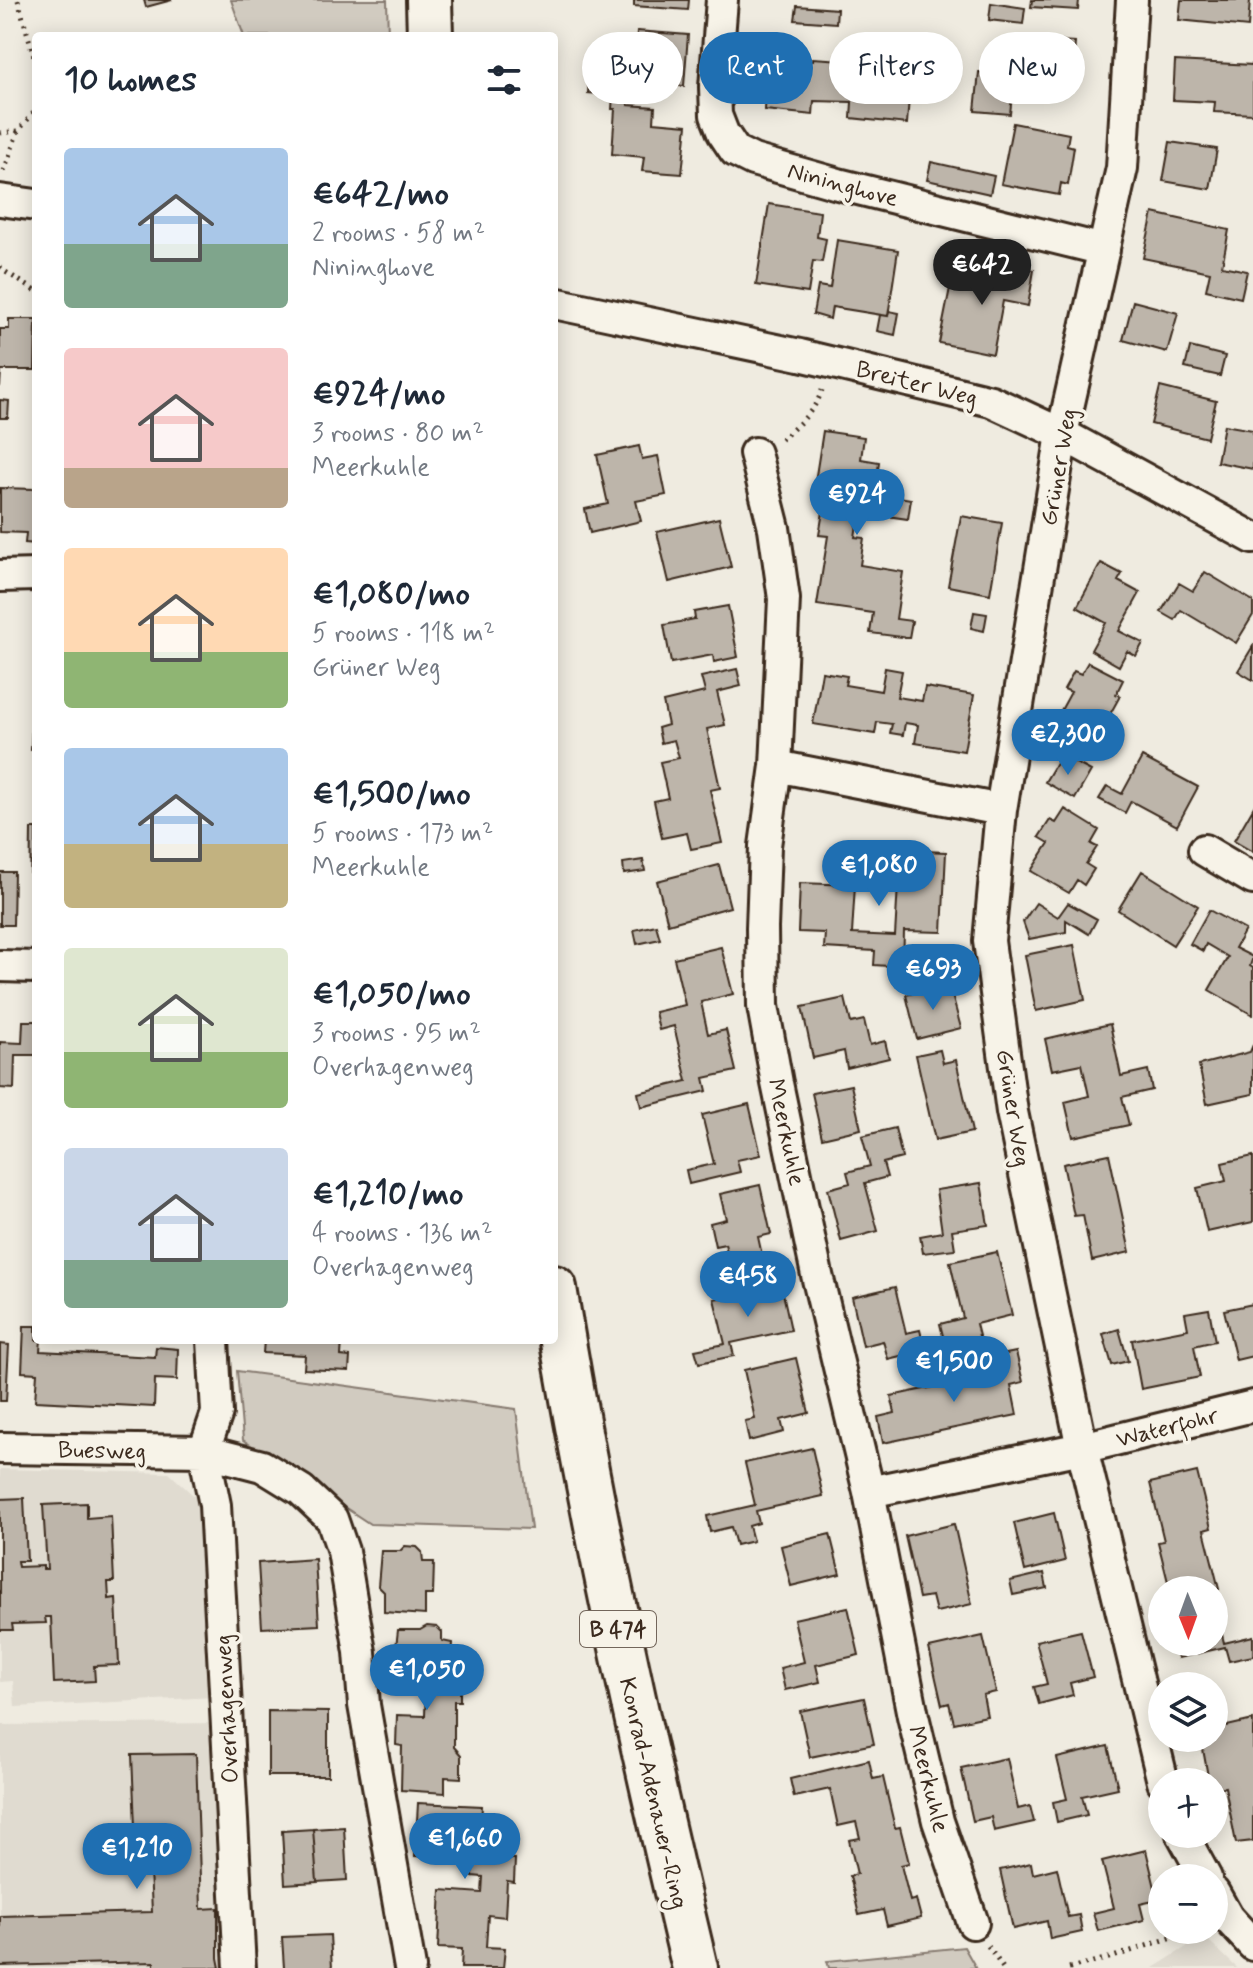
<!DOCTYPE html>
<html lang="en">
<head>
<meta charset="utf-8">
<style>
  body { margin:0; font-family:Mynerve,sans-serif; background:#f6f6f7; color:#1f2937; height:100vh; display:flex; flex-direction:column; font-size:30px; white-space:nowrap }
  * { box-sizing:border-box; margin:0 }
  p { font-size:26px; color:#747a83 }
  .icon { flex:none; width:44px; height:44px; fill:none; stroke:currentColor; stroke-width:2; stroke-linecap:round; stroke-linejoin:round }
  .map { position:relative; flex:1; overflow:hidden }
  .side { position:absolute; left:32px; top:32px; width:526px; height:1312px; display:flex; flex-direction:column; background:#fff; border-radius:8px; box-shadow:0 4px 20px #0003 }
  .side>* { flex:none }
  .guide { position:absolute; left:582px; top:32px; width:550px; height:72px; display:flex; gap:16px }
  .needle { width:52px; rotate:179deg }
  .fabs { position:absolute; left:1148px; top:1576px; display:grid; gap:16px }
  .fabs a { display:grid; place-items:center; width:80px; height:80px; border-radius:50%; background:#fff; box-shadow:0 4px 20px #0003; font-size:40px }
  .price { position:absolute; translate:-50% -68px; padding:0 18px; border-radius:28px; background:#1f6fb2; color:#fff; font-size:26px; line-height:52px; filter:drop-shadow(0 2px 4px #0008) }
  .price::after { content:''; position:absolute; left:50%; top:48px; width:24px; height:18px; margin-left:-12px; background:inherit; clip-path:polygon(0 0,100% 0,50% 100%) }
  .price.on { background:#222; color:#fff }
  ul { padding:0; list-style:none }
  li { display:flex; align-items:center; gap:24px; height:200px; padding:0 32px }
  li span { display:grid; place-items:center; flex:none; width:224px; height:160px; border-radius:8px; color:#555 }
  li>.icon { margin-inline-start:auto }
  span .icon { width:96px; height:96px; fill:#fffc; stroke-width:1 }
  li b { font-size:34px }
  h2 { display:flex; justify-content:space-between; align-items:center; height:96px; padding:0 32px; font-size:34px }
  .chip { padding:0 28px; border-radius:36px; background:#fff; box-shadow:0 4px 20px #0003; font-size:28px; line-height:72px }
  .chip.on { background:#1f6fb2; color:#fff }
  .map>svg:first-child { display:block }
  .built { fill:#e0dbd0 }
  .green { fill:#d1cbc0; stroke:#867a6f; stroke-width:2 }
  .building { fill:#bdb5aa; stroke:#3b2a1e; stroke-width:2 }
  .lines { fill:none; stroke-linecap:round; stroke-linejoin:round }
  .minor-casing { stroke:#3b2a1e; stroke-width:36 }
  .primary-casing { stroke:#3b2a1e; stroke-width:50 }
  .path { stroke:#3b2a1e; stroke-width:5; stroke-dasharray:2 6; stroke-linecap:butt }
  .minor { stroke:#f7f3e8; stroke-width:30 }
  .primary { stroke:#f7f3e8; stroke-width:44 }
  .labels { text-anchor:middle; stroke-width:7; stroke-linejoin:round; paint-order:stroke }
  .shield { fill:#f7f3e8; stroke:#73665b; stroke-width:2 }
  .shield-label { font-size:22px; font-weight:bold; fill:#3b2a1e }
  .street-label { font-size:24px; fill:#3b2a1e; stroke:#f7f3e8 }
</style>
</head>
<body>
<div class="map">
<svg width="1253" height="1968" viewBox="0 0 1253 1968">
  <rect width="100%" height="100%" fill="#efebe0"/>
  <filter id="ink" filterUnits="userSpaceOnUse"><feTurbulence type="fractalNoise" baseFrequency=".0125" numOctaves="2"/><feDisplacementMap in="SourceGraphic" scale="16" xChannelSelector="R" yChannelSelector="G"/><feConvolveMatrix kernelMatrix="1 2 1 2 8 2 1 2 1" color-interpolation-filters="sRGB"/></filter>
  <g filter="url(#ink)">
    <path class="built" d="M0,1469l169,4 35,32 11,192 -200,10 -2,-26 -13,1z
      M224,1723l9,245h-233v-243z
      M1204,1936l33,32h-84z"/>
    <path class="green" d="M231,0h156l1,36h-144z
      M237,1371l279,38 15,120 -161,-5 -127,-84z
      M964,1947l12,21h-147l-2,-7z"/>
    <path class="building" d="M144,0h28l-26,7z
      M634,0h55l-1,10 -54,-4z
      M1032,0h47l-1,10 -47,-3z
      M1181,0h69l-2,27 -69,-7z
      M991,3l34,5 -2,16 -34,-4z
      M797,6l40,3 -1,14 -41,-3z
      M637,31l51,4 -4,51 -29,-2 -2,12 -25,-2v11l27,2 -1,15 33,3 -5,49 -40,-3 2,-14 -32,-3 3,-45h-3l1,-14 -25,-2 2,-32 34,1 3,7h8z
      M1037,40l38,2 -3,47 -50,-4 2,-28 12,1z
      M768,58l45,3v-3l45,3v6l53,4 -4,53 -56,-6 1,-16 -38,-1 -1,14 -48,-5z
      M1175,61l78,4v49l-39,-2 1,-10 -42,-2z
      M979,72l35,4 -4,38 -35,-3z
      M1013,123l56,11 -2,11 7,2 -6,38 -7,-2 -2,12 -58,-11z
      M1170,142l47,7 -7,40 -47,-8z
      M931,162l63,14 -4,18 -63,-14z
      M769,204l51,8 -3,25 9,2 -4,23 -9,-1 -5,32 -52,-8z
      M1153,213l76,17 -7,36 25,5 -6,27 -35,-8 4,-18 -67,-14z
      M837,240l61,10 -10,66 -56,-9 -2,12 -17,-5 5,-28 12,2z
      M1003,264l31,6 -6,36 -25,-5 -10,53 -54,-11 14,-70 47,8z
      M1133,301l45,12 -11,39 -44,-12z
      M889,311l10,2 -4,22 -18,-4 3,-16 8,1z
      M9,319h27l-1,51h-34l-1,17v-58h9z
      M1190,347l35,9 -5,20 -35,-8z
      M1160,387l56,14 -9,37 -56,-14z
      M0,400l9,1 -1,17h-8z
      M1224,425l29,5v39l-36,-7z
      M823,431l41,6 -3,22 18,3 -4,31 36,6 -3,20 -49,-7 -4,25 9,1 -4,27 43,7 -7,47 16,2 -3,17 -39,-5 3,-20 -56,-8 11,-69 -9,-1 5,-29 27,4 3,-16 -40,-6z
      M639,446l3,13 16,-3 8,39 -30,6 5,20 -51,12 -5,-24 23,-5 -11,-49z
      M0,488l36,1v55l-11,-1 1,-10 -26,-1z
      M961,516l41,7 -12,71 -42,-8z
      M719,518l12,49 -62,15 -12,-50z
      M1101,563l21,11 -4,7 22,12 -21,38 24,12 -7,13 -9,-5 -8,15 -28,-16 15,-27 -29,-16z
      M1205,572l48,29v14l-17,28 -55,-33 -6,10 -14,-8 18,-29 14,8z
      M728,606l10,51 -24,5 -1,-7 -42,8 -7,-38 31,-6 -1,-7z
      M974,612l13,2 -3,17 -13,-3z
      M1253,646v34l-15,-9z
      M1088,662l35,18 -7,14 4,2 -11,20 6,3 -7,14 -7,-4 -8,15 -39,-21 17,-31 -7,-3 10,-18 7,3z
      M885,668l17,3 -5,26 25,4 3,-14 49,8 -10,56 -49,-8 3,-18 -13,-2 -2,12 -13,-2 2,-9 -15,-2 -2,12 -62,-10 9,-52 25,4 -2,9 36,6z
      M737,669l4,17 -24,6 8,33 -18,4 13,59 -10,2 12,53 -31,6 -4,-16 -25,5 -8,-37 14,-3 -8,-36 19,-4 -5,-18 -13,3 -3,-15 10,-3 -5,-23 42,-10 -4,-15z
      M33,704h3v46h-5z
      M1061,755l30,16 -16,28 -30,-17z
      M1142,757l56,30 -21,39 -46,-25 -6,12 -26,-14 8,-13 15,8z
      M1253,808v44l-19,-11z
      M1065,809l34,21 -8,14 6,3 -11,17 8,5 -10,16 -7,-5 -8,13 -38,-22 18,-28 -10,-6 11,-17 6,3z
      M31,829h5v66l-6,-1z
      M900,850l46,2 -4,80 -38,-1 -1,36 -29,-2 1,-14 -51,-3 1,-15 -27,-1 2,-49 55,2 -3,49 43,2z
      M643,860l2,11 -21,3 -1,-11z
      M719,865l11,42 -62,17 -11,-43z
      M1142,871l56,35 -25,39 -55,-35z
      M0,872h14l-1,53h-13z
      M1036,903l22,14 10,-14 29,16 -8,15 -23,-14v12l-37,7 -6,-17z
      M1209,910l36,20 -10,18 18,9 -3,9 3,2v47l-44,-25 19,-33 -22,-13 -3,7 -13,-7z
      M656,925l4,14 -23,5 -3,-14z
      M1074,945l11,55 -49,11 -11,-56z
      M721,947l12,47 -32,8 7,32 18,-4 10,41 -32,7 3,13 -66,16 -3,-14 49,-12 -13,-55 -15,4 -4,-18 30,-7 -11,-47z
      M949,984l12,44 -44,11 -11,-44z
      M845,998l6,25 13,-3 6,25 15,-4 4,17 -42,10 -3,-17 -31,7 -11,-51z
      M23,1021h13v34h-21l-1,34 -14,-1v-46l22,1z
      M1110,1024l11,52 27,-6 4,20 -30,7 7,28 -56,12 -8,-35 24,-6 -7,-32 -30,6 -7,-31z
      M1253,1045v49l-46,10 -8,-39 51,-13z
      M940,1050l3,13 13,-3 16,72 -37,8 -19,-85z
      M851,1085l10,44 -39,9 -10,-45z
      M749,1104l12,51 -24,5 3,12 -51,12 -3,-14 28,-6 -12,-49z
      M895,1128l7,30 -19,5 4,14 -22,6 13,48 -37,10 -13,-52 22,-6 -3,-11 23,-6 -8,-30z
      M1109,1154l21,98 -38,9 -9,-46 -9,1 -11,-52z
      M1253,1156v66l-46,10 -10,-44 29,-7 -4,-18z
      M981,1183l7,42 -36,5 3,19 -32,4 -3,-17 22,-4 -6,-42z
      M760,1185l11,49 -13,3 4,18 -32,8 -5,-19 -10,2 -5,-23 16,-4 -6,-25z
      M997,1252l15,63 -36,9 4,16 -34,8 -6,-24 23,-6 -13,-56z
      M781,1284l10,46 -60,13 3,13 -35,7 -4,-13 30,-6 -11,-45z
      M895,1287l11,46 14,-3 5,20 -37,9 -5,-18 -20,5 -11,-49z
      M1253,1304v52l-17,4 -12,-50z
      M1209,1309l6,32 -21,5 6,31 -59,12 -9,-49 56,-11 -3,-16z
      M24,1326h12v14h5l-1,11 115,6 1,-10 22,2 -1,31 -22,-1 -1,28 -119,-6 2,-28 -15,-1z
      M1119,1329l9,32 -16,4 -9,-31z
      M264,1340h78l-1,16 9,1 -1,14 -45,-2 1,-14 -42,-2z
      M0,1344l9,1 -3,56h-6z
      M1016,1352l7,30 -12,3 6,30 -134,28 -5,-26 17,-4 -4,-17 109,-23 -4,-17z
      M796,1358l13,55 -28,7 3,12 -35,9 -4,-20 10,-2 -11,-49z
      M812,1448l11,48 -67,15 3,12 -10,3 4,15 -17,4 -5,-18 -21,5 -3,-16 48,-11 -10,-42z
      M1197,1472l14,56 -7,2 15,59 -49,1 -12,-48 6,-1 -14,-58z
      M24,1498l3,63h-10l1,6 25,-1v3h4l-4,-64 44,-2v15l24,-2 3,66h-6l1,17 7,-1 3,67 -25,1 1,15 -41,2 -3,-66h-6l1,6 -34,1 1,6h-13v-131z
      M1054,1513l11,48 -40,10 -11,-48z
      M954,1524l18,80 -36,8 -4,-16 -13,2 -14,-62z
      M830,1534l10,40 -49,12 -10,-40z
      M405,1546l12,1 5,5 1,10h11l-1,33h-8v20l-41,-3v-20l-6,-6 3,-35h19z
      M315,1559l4,66 -57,3 -4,-65z
      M1044,1573l3,15 -34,7 -3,-14z
      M1214,1600l10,43 29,-7v20l-24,5 -4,-14 -47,11 -4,-16h40z
      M848,1607l11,48 -43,10 4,17 -35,8 -5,-22 24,-6 -10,-43z
      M427,1626l10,1 5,5v9l10,2 -2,23 -9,11h19v24h-6v46l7,8v23l-16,-1v16l-44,-3 1,-44 -6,-1 1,-30 28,1 1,-30 -26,-2 -7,-11 5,-43h22z
      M1081,1631l12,46 -23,6 3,12 -34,9 -5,-17 13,-3 -11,-43z
      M983,1636l13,56 -13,3 4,21 -33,7 -5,-20 -7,2 -13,-57z
      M864,1698l10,46 -64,13 -10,-46z
      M268,1711l60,1v64h-60z
      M1253,1720v121l-17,2 -11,-56 -11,2v-7h-5l-8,-44h13v-9z
      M1108,1746l10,42 -36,8 5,19 -30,7 -4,-20 14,-3 -10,-41z
      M196,1754l5,155 17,-1v50l2,10h-66v-6l-154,4v-50l152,-4 -4,-86 -13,1 -3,-72z
      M1007,1758l11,51 12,-3 4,16 -40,9 -3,-14 -18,4 -12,-53z
      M869,1760l4,19 10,-2 12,51 5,-1 9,36 -8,2 9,36 6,-2 5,19 -34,8 -4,-16 -24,5 -9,-39 7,-2 -8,-34 11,-2 -4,-16 -18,4 -8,-37 -36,8 -4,-18z
      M418,1803l64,3 -3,51 36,2 -1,23 -7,-1 -2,36 -17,-2 -2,32 19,1 -2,20h-42l1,-19 -24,-1 3,-58 41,3 1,-16 -11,-1 1,-17 -58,-3z
      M344,1827l3,53 -30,2 -4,-53z
      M313,1829l4,53 -32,2 -3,-53z
      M1146,1850l12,50 -18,4 4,16 -46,11 -5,-18 21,-5 -12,-47z
      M1031,1863l2,11 24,-6 11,49 11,-2 3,17 -32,7 -3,-18 -34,8 -13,-59z
      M330,1935l2,33h-48l-2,-31z"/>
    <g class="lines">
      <defs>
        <path id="minor" d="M722,0l-7,87 1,28 7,18 12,18 18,9 85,24 266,66
          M1132,0l-10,168 -60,266 -61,376 -12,131 23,171 70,336 81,334
          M0,200l36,5
          M554,303l246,52 191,46 71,33 191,104
          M755,453l19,75 10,71 -8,167 -11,80 -3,82 1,78 14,77 40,192 52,217 44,224 25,105 35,102
          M0,576l36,-1
          M776,766l225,44
          M1204,850l49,29
          M0,966l36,1
          M213,1340l4,73 -13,38 11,54 25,463
          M0,1448l204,3 58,15 39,24 31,29 11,32 17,101 4,53 46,263
          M869,1492l213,-44 171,-42
          M1182,1834l24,44
          M1214,1893l14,25 25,27"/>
        <path id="primary" d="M429,0l1,36
          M554,1288c37,229 87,454 141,680"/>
      </defs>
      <use href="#minor" class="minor-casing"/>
      <use href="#primary" class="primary-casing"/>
      <path class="path" d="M18,0l18,64
        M0,133l18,-2 18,-21
        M4,171l14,-40
        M0,267l4,4 32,20
        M781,440c16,-15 34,-28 41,-50
        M988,1946l15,22
        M1069,1968l44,-11 81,-27"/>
      <use href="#minor" class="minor"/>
      <use href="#primary" class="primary"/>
    </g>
  </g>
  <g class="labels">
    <rect class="shield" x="580" y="1611" width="76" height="36" rx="6"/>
    <g class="shield-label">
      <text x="618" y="1637">B 474</text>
    </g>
    <g class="street-label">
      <text transform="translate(843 184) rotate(15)" y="8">Nininghove</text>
      <text transform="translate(917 383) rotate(14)" y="8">Breiter Weg</text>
      <text transform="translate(1058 467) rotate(-80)" y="8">Grüner Weg</text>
      <text transform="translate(1014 1108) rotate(81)" y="8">Grüner Weg</text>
      <text transform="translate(787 1132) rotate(78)" y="8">Meerkuhle</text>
      <text transform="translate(1167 1427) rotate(-14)" y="8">Waterfohr</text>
      <text transform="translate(102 1450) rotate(1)" y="8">Buesweg</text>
      <text transform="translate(226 1709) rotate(-93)" y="8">Overhagenweg</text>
      <text transform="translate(929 1779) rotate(76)" y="8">Meerkuhle</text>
      <text transform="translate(654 1793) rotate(77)" y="8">Konrad-Adenauer-Ring</text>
    </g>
  </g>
</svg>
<div class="fabs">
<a><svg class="needle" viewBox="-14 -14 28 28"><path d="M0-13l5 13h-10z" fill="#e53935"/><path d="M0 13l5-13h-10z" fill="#747a83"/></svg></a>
<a><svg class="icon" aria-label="layers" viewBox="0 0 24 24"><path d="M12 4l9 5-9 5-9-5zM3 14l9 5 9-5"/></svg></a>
<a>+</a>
<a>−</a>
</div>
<b class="price on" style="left:982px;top:307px">€642</b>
<b class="price" style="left:857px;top:537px">€924</b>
<b class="price" style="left:1068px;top:777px">€2,300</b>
<b class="price" style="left:879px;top:908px">€1,080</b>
<b class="price" style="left:933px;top:1012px">€693</b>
<b class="price" style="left:748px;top:1319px">€458</b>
<b class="price" style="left:954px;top:1404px">€1,500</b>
<b class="price" style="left:427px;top:1712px">€1,050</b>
<b class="price" style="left:465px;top:1881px">€1,660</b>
<b class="price" style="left:137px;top:1891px">€1,210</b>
<div class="guide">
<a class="chip">Buy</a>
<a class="chip on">Rent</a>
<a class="chip">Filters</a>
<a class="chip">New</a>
</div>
<section class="side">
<h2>10 homes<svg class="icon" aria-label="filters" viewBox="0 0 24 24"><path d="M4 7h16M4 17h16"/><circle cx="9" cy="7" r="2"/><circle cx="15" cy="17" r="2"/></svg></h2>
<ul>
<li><span style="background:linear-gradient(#a9c7e8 60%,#7fa58c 0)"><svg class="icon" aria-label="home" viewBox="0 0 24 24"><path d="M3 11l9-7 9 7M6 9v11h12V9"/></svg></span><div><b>€642/mo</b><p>2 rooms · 58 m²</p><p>Nininghove</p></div></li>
<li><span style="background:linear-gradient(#f6c9c9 75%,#b9a48a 0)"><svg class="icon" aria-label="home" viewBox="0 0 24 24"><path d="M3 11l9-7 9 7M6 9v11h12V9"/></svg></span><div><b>€924/mo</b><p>3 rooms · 80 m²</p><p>Meerkuhle</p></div></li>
<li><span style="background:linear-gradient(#ffd9b3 65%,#8fb573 0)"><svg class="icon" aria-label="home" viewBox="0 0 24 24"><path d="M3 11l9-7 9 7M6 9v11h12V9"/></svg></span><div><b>€1,080/mo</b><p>5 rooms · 118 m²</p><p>Grüner Weg</p></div></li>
<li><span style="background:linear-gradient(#a9c7e8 60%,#c2b280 0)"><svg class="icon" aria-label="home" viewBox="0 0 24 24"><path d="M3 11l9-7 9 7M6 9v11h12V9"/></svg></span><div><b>€1,500/mo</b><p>5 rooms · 173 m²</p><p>Meerkuhle</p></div></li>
<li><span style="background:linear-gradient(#dfe7d0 65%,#8fb573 0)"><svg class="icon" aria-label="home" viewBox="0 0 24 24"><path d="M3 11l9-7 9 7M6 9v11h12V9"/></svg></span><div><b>€1,050/mo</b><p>3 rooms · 95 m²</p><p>Overhagenweg</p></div></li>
<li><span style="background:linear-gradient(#c9d6e8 70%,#7fa58c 0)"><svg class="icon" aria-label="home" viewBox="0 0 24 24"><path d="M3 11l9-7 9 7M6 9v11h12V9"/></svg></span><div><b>€1,210/mo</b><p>4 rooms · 136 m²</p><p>Overhagenweg</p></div></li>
</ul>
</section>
</div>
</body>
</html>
